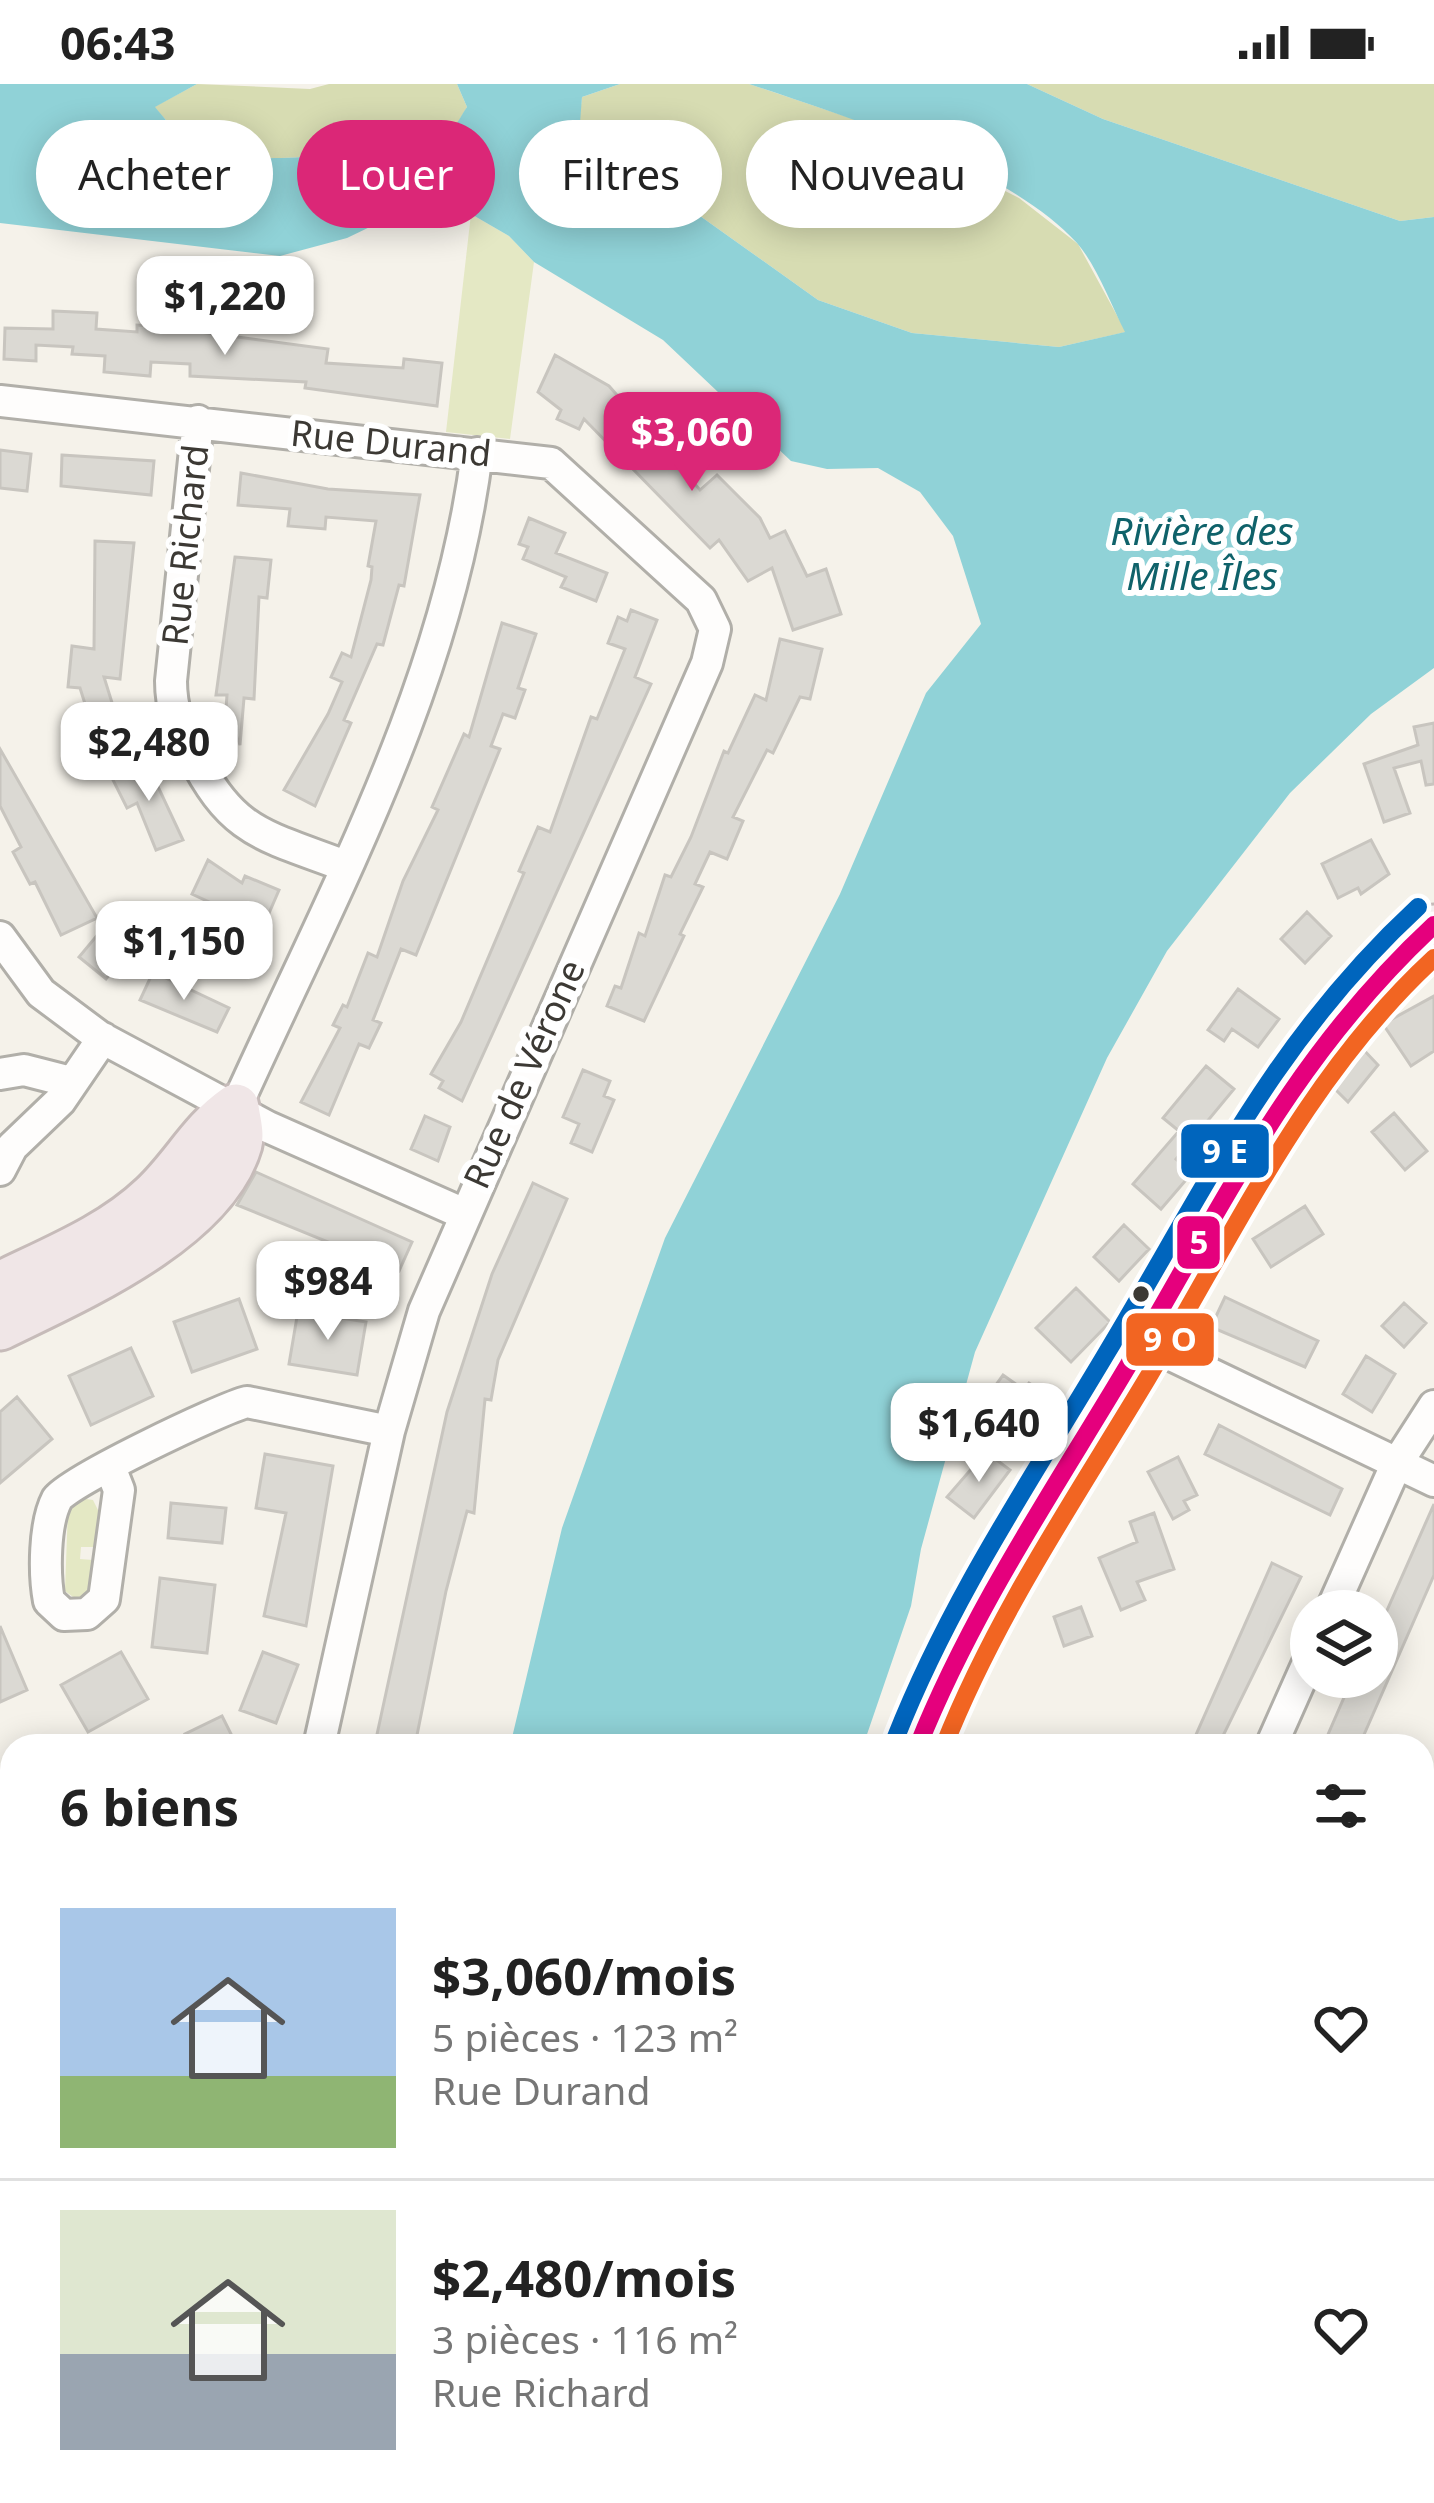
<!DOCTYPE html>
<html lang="fr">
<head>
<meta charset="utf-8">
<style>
  body { margin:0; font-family:"Noto Sans",sans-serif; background:#f2f2f2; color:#222; height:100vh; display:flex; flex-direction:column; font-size:45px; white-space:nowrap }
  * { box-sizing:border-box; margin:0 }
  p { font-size:39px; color:#767676 }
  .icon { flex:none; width:66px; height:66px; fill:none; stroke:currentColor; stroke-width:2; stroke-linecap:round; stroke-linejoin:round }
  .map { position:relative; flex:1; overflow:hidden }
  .panel { position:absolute; left:0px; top:1650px; width:1434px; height:771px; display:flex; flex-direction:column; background:#fff; border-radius:36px 36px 0 0; box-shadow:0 6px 30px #0003 }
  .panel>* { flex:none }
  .guide { position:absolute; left:36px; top:36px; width:1362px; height:108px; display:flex; gap:24px }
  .tools { position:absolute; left:1290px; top:1506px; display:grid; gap:24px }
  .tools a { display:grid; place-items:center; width:108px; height:108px; border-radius:50%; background:#fff; box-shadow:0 6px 30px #0003; font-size:60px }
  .price { position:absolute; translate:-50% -102px; padding:0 27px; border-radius:24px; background:#fff; color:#222; font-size:39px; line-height:78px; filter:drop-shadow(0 3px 6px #0008) }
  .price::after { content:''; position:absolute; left:50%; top:72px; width:36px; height:27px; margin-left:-18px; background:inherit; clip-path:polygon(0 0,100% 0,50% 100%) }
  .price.current { background:#db2777; color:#fff }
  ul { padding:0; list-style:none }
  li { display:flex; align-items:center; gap:36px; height:300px; padding:0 60px }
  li+li { border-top:3px solid #e0e0e0 }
  li span { display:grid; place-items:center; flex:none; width:336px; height:240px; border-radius:0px; color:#555 }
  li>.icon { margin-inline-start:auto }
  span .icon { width:144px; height:144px; fill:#fffc; stroke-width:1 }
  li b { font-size:51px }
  h2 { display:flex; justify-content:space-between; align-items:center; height:144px; padding:0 60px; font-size:51px }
  .chip { padding:0 42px; border-radius:54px; background:#fff; box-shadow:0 6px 30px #0003; font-size:42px; line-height:108px }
  .chip.current { background:#db2777; color:#fff }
  .status { display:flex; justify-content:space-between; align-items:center; height:84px; padding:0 60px; background:#fff; direction:ltr }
  .status svg { height:33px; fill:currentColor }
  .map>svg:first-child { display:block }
  .green { fill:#e4e8c4 }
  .forest { fill:#d7dcb2 }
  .water { fill:#90d2d7 }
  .building { fill:#dbd9d3; stroke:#c8c5bf; stroke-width:3 }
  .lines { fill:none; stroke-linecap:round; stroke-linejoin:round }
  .minor-casing { stroke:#b1afa9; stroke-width:36 }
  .major-casing { stroke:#c6bbb9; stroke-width:45 }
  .highway-casing { stroke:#c6bbb9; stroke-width:51 }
  .minor { stroke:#fefdfc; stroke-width:30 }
  .major { stroke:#f5efef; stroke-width:39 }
  .highway { stroke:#f0e6e7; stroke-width:45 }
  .bus-1-casing { stroke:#fff; stroke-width:27 }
  .bus-2-casing { stroke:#fff; stroke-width:27 }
  .bus-3-casing { stroke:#fff; stroke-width:27 }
  .bus-1 { stroke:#e5007d; stroke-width:18 }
  .bus-2 { stroke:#f26522; stroke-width:18 }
  .bus-3 { stroke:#0065bd; stroke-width:18 }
  .bus-dot { fill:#3c3934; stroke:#fff; stroke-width:4.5 }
  .labels { text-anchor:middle; stroke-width:12; stroke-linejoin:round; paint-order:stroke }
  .street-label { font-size:36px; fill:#3c3934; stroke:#fff }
  .water-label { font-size:39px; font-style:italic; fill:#0f626a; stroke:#fff }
  .line-badge { stroke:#fff; stroke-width:4.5 }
  .badge-label { font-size:33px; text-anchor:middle; font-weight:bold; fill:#fff }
</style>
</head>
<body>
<div class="status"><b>06:43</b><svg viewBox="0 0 49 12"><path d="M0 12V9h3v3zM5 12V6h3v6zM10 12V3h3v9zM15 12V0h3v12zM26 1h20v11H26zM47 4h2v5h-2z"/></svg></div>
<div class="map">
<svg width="1434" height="2419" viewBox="0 0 1434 2419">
  <rect width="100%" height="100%" fill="#f5f2ea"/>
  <path class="green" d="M471,130l38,22 25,26 -24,177 -64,-7z
    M79,1414l14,2 6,12 -5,35h-13l-1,12 13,1v30l-16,10 -12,-9 3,-83z
    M638,2409h382l4,10h-389z"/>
  <path class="forest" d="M197,0l113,5 19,-5h128l10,23c-4,7 -10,18 -16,23 -28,23 -216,37 -249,22 -18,-8 -34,-31 -48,-45z
    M620,0h129l134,45 136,69 59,46 48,88 -67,15 -147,-14 -94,-33 -219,-156 -20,-21 3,-26z
    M1027,0h407v133l-34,4 -297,-102z"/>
  <path class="water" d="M0,0h197l-42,23c13,15 29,37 47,45 34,15 220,1 249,-22 6,-5 11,-16 16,-23l-10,-23h163l-38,13 -2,26 19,21 219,156 94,33 147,14 66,-15c-14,-27 -28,-66 -48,-89 -71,-77 -230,-126 -328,-159h278l76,35 297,102 34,-4v451l-63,46 -81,79 -123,158 -60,107 -132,294 -54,197 -10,57 -48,140h-353l52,-218 103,-290 175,-344 86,-201 55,-69 -28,-88 -33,-44 -42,-24 -51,1 -36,-8 -128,-121 -129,-78 -25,-26 -38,-22 -68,-3 -56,27 -67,18 -280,-33z
    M173,2409h266l-2,10h-268z
    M483,2409h155l-3,10h-155z"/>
  <path class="building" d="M53,227l44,2 -1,16 41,3v-7l18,1 173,23 -2,14 77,5 1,-9 38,4 -5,43 -132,-18 1,-6 -116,-6v-12l-39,-2 -1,14 -46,-4 1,-16 -33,-2 1,-7 -37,-2v16l-32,-2 1,-31 48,1z
    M555,271l54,31 91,104 17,-15 43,43 10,20 15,-7 22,45 19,-7 15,45 -48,16 -21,-62 -24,13 -29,-41 -9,8 -126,-129 -5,10 -22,-10 4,-9 -23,-18z
    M0,366l31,4 -4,37 -27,-3z
    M62,371l92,6 -3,34 -90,-9z
    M241,389l87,16 92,6 -16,91 -5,-1 -16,60 -6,-1 -33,76 7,3 -36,83 -31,-16 44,-76 14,-32 -11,-5 11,-24 9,4 20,-77 1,-13 -4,-1 8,-45 -50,-4 -1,12 -37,-3 2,-17 -52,-4z
    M529,434l36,15 -9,20 51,20 -11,28 -35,-14 5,-10 -43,-18 5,-12 -9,-3z
    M95,457l39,2 -14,136 -16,-2 19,61 -25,7 -18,-57 -12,-1 4,-41 22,3z
    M235,473l36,3 -4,38 -8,-1 -5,102 -10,-1 -4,47 -14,-36 1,-14h-11z
    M631,526l26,10 -22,57 16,7 -189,417 -23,-13 4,-7 -12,-7 30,-52 63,-149 -5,-2 19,-44 12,5 41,-115 6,2 28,-70 -17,-6 10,-26 9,4z
    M502,539l34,11 -18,54 7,2 -10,28 -12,-4 -12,32 9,3 -84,206 -15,-6 -28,71 8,3 -12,25 -10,-4 -30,71 -28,-13 39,-74 -7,-3 10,-20 4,2 21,-54 9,4 26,-76 35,-71 -6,-3 32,-73 5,3z
    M780,555l42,10 -12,50 -10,-2 -27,56 -6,-3 -34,67 10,4 -16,38 -17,-7 -15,32 8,3 -23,47 4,2 -40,85 -37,-15 8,-20 6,2 18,-55 6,3 20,-61 6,2 20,-40 33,-86 4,2 27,-58 11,5z
    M1434,639v61l-8,1 -5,-24 -27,7 16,45 -26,9 -20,-58 54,-19 -4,-18z
    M0,665l97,169 -36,17 -26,-53 -5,2 -17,-32 8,-5 -21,-41z
    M146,677l37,79 -27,10 -19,-47 -10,5 -15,-30z
    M1371,756l18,34 -28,20 -3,-6 -20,10 -16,-34z
    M208,776l34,23 3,-7 34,14 -16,37 -71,-33z
    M1307,828l24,24 -26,27 -24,-24z
    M104,843l27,22 -25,30 -27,-22z
    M153,888l76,36 -12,24 -77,-32z
    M1238,905l41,30 -21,28 -26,-18 -8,12 -16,-11z
    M1434,912v55l-23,15 -28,-42z
    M1360,962l18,19 -30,37 -23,-23z
    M1206,982l28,23 -58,70 16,14 -31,36 -28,-25 46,-53 -16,-13z
    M583,986l27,11 -6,15 10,4 -22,52 -21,-9 8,-19 -16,-7z
    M1394,1029l33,38 -22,19 -33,-38z
    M425,1032l25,11 -12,34 -27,-12z
    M256,1088l156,70 -13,29 -162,-66z
    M533,1099l34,16 -69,161 -7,40 -6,-1 -11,114 -7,-2 -21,80 -31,154 -39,-6 71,-327 45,-138z
    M1305,1122l18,28 -52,33 -18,-28z
    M1124,1141l25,24 -30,32 -25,-24z
    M1076,1204l34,34 -39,40 -35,-34z
    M1225,1213l93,44 -13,26 -94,-40z
    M239,1215l18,50 -65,23 -18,-50z
    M1404,1219l22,20 -22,24 -22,-21z
    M298,1227l68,11 -9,53 -68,-11z
    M131,1264l22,48 -62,29 -22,-49z
    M1366,1272l29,18 -23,38 -29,-18z
    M1003,1291l21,15 5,-7 13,9 -29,40 -33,-25z
    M17,1313l35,42 -52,44v-71z
    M1219,1341l123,64 -12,26 -125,-61z
    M986,1368l24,18 -36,48 -27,-21z
    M265,1370l68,12 -27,160 -42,-10 22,-103 -30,-5z
    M1178,1373l19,38 -13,6 5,9 -16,9 -25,-47z
    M171,1419l55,5 -4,35 -54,-5z
    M1434,1420v71l-75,171h-36l26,-60 7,-9h21v-44z
    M1154,1429l20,56 -37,13 8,18 -24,10 -22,-52 38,-16 -7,-20z
    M1272,1479l29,14 -83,169h-27z
    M160,1494l55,7 -8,68 -55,-6z
    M1081,1523l11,29 -28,10 -10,-29z
    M0,1542l27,64 -27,12z
    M121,1568l27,47 -60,33 -27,-47z
    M263,1568l35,13 -22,58 -36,-13z
    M222,1632l15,30h-46l-6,-12z"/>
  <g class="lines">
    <defs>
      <path id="minor" d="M0,317l551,62 150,137 14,29 -8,34 -283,648 -35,120 -70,315
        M198,337l-27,260c0,28 8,47 21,72 40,81 72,82 153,113
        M0,853l41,56 59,44 168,90 194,86
        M0,990l24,-4 47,12
        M236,1023c95,-211 212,-421 241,-654
        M0,1086l12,-23 48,-46 43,-63
        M1142,1257l292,140
        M110,1383l9,23 -15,109 -17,15 -23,1 -15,-14c-5,-27 -5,-77 8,-102 8,-16 167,-92 190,-97l142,29
        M1331,1527l65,-146 38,-59
        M1271,1662l40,-90
        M1422,1957l12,-27
        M1422,2047l12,36
        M0,2262l12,24
        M1422,2316l12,-4
        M0,2389l12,-6
        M73,2409l5,10
        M1276,2409l4,10"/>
      <path id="major" d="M918,1662c49,-136 137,-259 211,-383 96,-161 157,-314 305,-438
        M1041,2409l4,10
        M1075,2409l3,10"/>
      <path id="highway" d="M0,1201c53,-26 110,-48 153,-89 31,-29 48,-65 83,-89 1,11 6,26 3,37 -25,87 -166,147 -239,183
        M0,1959l12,24
        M0,2059l12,24
        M175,2409l5,10
        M225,2409l5,10"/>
    </defs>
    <use href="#minor" class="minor-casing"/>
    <use href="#major" class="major-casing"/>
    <use href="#highway" class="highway-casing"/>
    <use href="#minor" class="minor"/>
    <use href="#major" class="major"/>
    <use href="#highway" class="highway"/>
    <defs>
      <path id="bus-1" d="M918,1662c55,-137 136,-256 211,-382 96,-163 163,-307 305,-439"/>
      <path id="bus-2" d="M944,1662c52,-131 131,-247 203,-367 89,-148 159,-303 287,-421"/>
      <path id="bus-3" d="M896,1653c54,-137 135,-257 210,-383 100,-166 166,-312 312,-447"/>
    </defs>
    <use href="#bus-1" class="bus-1-casing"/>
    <use href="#bus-2" class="bus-2-casing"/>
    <use href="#bus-3" class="bus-3-casing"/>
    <use href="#bus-1" class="bus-1"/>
    <use href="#bus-2" class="bus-2"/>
    <use href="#bus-3" class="bus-3"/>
  </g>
  <circle class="bus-dot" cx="1141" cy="1210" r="10"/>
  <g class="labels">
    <g class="street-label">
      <text transform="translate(391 359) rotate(6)" y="13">Rue Durand</text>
      <text transform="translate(185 461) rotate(-84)" y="13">Rue Richard</text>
      <text transform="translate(524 990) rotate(-66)" y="13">Rue de Vérone</text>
    </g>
    <g class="water-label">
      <text x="1202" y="461">Rivière des<tspan x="1202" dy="45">Mille Îles</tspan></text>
    </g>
  </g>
  <g class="line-badge">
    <rect x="1179" y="1038" width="92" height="58" rx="12" fill="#0065bd"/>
    <rect x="1175" y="1130" width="47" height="57" rx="12" fill="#e5007d"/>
    <rect x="1124" y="1227" width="92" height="57" rx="12" fill="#f26522"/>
  </g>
  <g class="badge-label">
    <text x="1225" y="1079">9 E</text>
    <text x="1199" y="1170">5</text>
    <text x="1170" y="1267">9 O</text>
  </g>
</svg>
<div class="tools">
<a><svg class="icon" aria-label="layers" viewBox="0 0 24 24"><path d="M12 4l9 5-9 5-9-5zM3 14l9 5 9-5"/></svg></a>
</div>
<b class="price" style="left:225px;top:274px">$1,220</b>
<b class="price current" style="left:692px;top:410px">$3,060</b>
<b class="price" style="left:149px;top:720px">$2,480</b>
<b class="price" style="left:184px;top:919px">$1,150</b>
<b class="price" style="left:328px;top:1259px">$984</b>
<b class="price" style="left:979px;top:1401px">$1,640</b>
<div class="guide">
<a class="chip">Acheter</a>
<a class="chip current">Louer</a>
<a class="chip">Filtres</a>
<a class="chip">Nouveau</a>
</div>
<section class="panel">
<h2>6 biens<svg class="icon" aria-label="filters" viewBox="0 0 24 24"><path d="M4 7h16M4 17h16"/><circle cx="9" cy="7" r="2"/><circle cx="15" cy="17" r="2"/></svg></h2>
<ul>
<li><span style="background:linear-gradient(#a9c7e8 70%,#8fb573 0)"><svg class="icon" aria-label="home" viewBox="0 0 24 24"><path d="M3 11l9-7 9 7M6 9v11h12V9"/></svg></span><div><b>$3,060/mois</b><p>5 pièces · 123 m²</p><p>Rue Durand</p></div><svg class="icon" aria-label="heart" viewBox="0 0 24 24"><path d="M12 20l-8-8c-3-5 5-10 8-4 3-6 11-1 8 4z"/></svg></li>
<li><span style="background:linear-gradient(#dfe7d0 60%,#9aa5b1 0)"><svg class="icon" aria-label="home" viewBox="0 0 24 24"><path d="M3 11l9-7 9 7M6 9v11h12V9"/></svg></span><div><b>$2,480/mois</b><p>3 pièces · 116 m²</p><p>Rue Richard</p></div><svg class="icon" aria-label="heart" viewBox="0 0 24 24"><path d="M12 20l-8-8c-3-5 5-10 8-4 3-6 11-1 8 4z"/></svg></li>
</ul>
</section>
</div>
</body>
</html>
